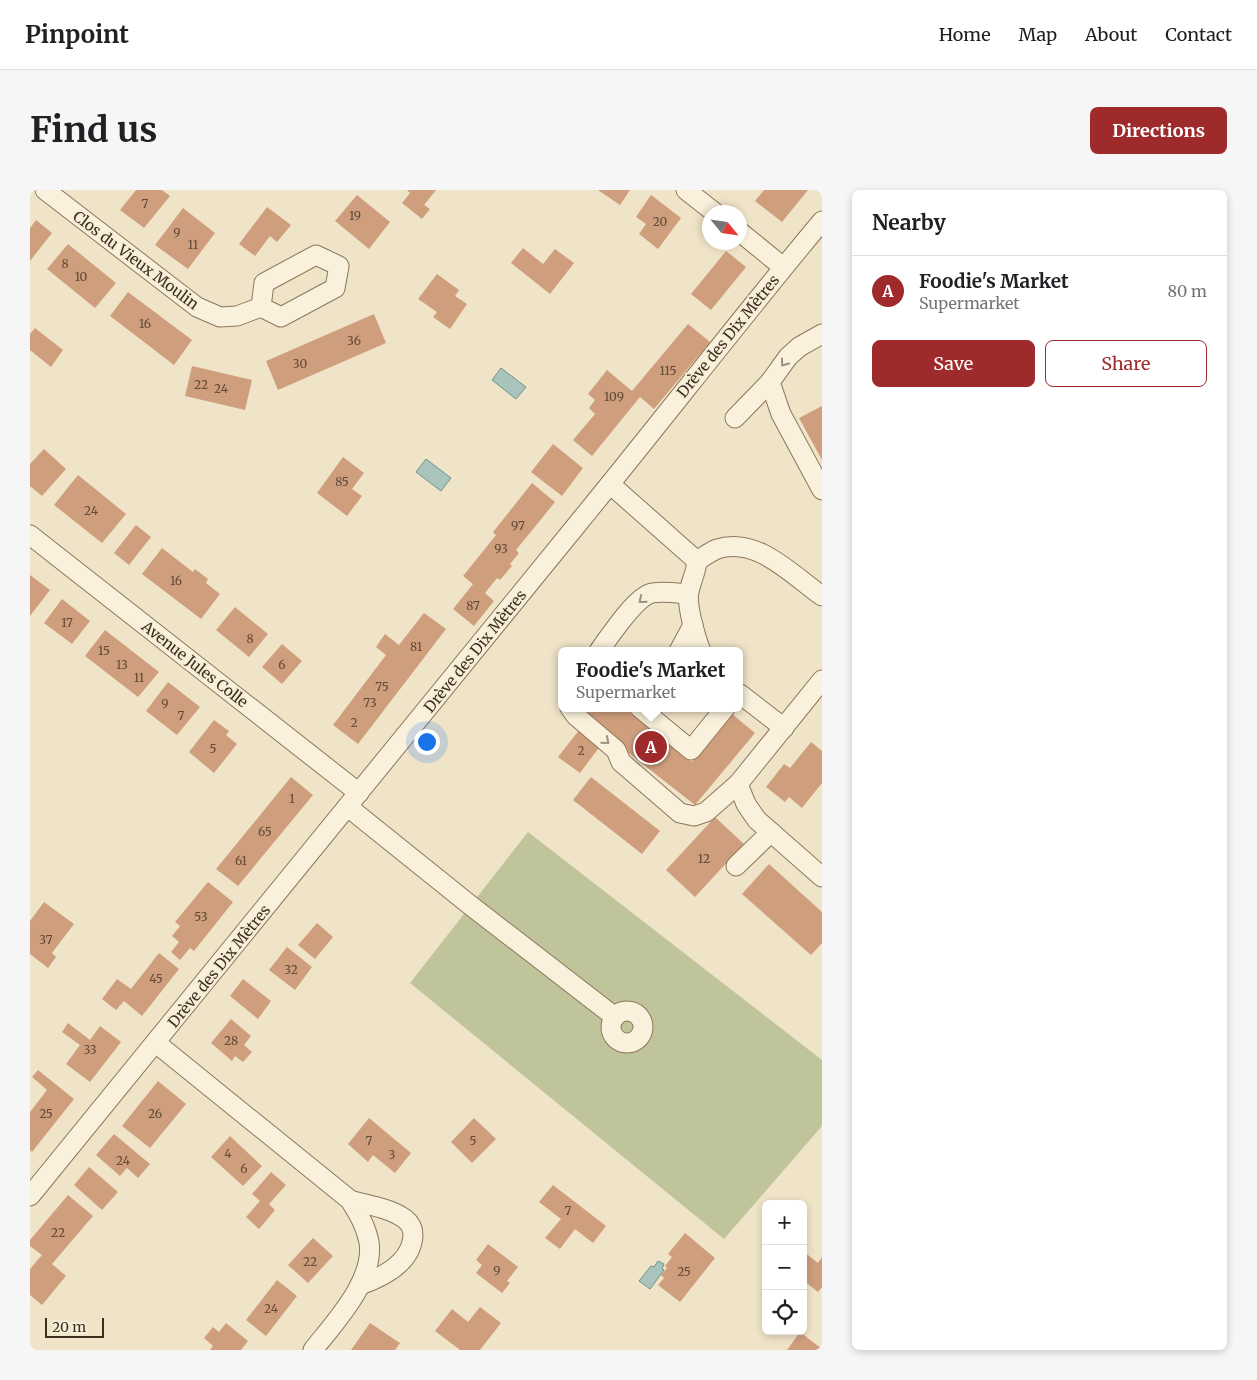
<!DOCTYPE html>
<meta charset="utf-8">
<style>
body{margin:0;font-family:Merriweather,serif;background:#f6f6f6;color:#202124}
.controls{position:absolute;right:15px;bottom:15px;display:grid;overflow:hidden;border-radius:8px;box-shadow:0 2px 8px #0003}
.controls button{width:45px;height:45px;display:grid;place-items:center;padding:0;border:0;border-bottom:1px solid #e0e0e0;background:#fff;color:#202124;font:25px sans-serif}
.compass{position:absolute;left:672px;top:15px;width:45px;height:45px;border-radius:50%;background:#fff;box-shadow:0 2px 8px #0003;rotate:119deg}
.scale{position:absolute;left:15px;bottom:12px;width:59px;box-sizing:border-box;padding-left:5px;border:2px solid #3d2e20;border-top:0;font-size:14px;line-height:18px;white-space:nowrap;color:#3d2e20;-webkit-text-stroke:4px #f7eed8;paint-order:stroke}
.you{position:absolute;left:396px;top:551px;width:18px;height:18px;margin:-12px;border:4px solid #fff;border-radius:50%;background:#1a73e8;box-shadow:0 0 0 8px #1a73e833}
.badge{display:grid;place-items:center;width:32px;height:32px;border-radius:50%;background:#9e2a2b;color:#fff;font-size:16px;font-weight:700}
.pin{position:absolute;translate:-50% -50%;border:2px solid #fff;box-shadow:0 1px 5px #0006}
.popup{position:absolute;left:528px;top:457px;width:185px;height:65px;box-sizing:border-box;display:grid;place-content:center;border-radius:8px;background:#fff;filter:drop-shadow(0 1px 4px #0005);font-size:16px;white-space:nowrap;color:#757577}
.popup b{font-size:19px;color:#202124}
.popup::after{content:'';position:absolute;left:50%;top:100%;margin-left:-10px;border:10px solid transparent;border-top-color:#fff}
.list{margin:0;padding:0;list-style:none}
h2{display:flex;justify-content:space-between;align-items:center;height:65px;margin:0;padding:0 20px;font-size:21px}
h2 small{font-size:16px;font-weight:400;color:#757577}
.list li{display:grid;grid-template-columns:32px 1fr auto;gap:15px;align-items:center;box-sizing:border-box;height:70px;padding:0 20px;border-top:1px solid #e0e0e0}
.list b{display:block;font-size:19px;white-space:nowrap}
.list p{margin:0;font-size:16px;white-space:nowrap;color:#757577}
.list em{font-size:16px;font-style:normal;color:#757577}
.actions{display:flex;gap:10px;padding:15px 20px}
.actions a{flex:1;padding:11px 0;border:1px solid #9e2a2b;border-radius:8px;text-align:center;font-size:18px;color:#9e2a2b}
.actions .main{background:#9e2a2b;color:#fff}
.icon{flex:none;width:28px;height:28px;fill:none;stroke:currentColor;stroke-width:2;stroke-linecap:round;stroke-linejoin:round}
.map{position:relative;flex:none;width:792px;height:1160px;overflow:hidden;border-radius:8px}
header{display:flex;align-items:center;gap:30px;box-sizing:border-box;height:70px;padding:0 25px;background:#fff;border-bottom:1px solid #e0e0e0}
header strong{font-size:24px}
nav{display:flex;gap:28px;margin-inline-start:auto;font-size:18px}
.intro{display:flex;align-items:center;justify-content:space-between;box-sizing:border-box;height:120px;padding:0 30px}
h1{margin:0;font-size:35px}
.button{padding:12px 22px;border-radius:8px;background:#9e2a2b;color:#fff;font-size:18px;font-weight:700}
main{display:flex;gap:30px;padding:0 30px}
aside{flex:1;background:#fff;border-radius:8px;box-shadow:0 2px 8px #0003}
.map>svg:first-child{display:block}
.cemetery{fill:#bfc49a}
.water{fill:#a9c4bc;stroke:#6f938a}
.building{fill:#cf9f7d}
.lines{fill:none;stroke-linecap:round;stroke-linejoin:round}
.minor-casing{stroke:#8d765c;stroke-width:21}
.minor{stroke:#faf1dc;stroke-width:19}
.oneway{stroke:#9c907e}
.labels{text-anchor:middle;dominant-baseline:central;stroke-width:4;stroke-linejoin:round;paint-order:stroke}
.number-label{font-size:12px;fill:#624a37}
.street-label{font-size:15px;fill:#3d2e20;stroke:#f7eed8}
</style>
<header>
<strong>Pinpoint</strong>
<nav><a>Home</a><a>Map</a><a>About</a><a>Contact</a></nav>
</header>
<div class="intro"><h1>Find us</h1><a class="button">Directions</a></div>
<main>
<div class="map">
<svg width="792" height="1160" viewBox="0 0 792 1160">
<rect width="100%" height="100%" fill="#f0e4c8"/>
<path class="cemetery" d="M498 642 792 870V936L694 1049 380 793Z"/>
<g class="water">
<path d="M471 178 496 197 486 209 462 190Z"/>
<path d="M396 269 421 288 411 301 386 282Z"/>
<path d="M628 1071 634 1074 632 1079 634 1080 620 1099 609 1091 621 1076 624 1077Z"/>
</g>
<g class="building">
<path d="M106 0H132L140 6 114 38 90 20Z"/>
<path d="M377 0H406L394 15 400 19 392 29 372 13 380 3Z"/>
<path d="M568 0H600L590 15Z"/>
<path d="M734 0H778L752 32 725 11Z"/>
<path d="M327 5 360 32 339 59 305 31Z"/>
<path d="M621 5 651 28 628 59 609 44 616 34 606 27Z"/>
<path d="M237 17 261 35 247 52 240 46 225 66 209 54Z"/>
<path d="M153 18 185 43 158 79 125 55Z"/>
<path d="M6 30 22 43 0 71V38Z"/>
<path d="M38 54 86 93 65 118 17 79Z"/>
<path d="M493 58 513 74 525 59 544 73 520 104 481 73Z"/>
<path d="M696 61 716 77 681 120 661 104Z"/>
<path d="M407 84 429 100 425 106 437 114 420 139 403 127 407 122 388 109Z"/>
<path d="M98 102 162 150 144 175 80 126Z"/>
<path d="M344 124 356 153 248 200 236 171Z"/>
<path d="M658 134 680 152 624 219 610 207 562 266 543 250 565 224 559 218 565 210 558 204 577 180 602 201Z"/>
<path d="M5 138 33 160 21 177 0 160V144Z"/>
<path d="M162 176 222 190 215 220 155 206Z"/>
<path d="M792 216V270L769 228Z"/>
<path d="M523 254 553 278 532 306 501 282Z"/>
<path d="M14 259 36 279 12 306 0 296V274Z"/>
<path d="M313 267 334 283 322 299 332 306 317 326 287 303Z"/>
<path d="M48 285 96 324 72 353 24 315Z"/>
<path d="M502 293 525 312 486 360 489 363 480 374 482 376 470 390 467 388 455 403 464 411 444 436 423 419 443 394 433 386 466 345 463 342Z"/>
<path d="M106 335 121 347 99 375 84 363Z"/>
<path d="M132 358 163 382 165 379 178 389 176 393 190 404 171 429 112 384Z"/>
<path d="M0 385 20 400 0 426Z"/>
<path d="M32 409 60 431 42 454 14 433Z"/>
<path d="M205 417 238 444 219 467 186 440Z"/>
<path d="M394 423 416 439 328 554 303 535 356 465 346 457 355 444 369 455Z"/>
<path d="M75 440 129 482 108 507 55 466Z"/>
<path d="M252 454 272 471 252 494 232 477Z"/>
<path d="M138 492 170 517 147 545 116 521Z"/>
<path d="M562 518H598L597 520 662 572 702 524 725 543 665 615 554 528Z"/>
<path d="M184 530 199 541 196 545 207 554 184 583 159 562Z"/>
<path d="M550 539 571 555 550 583 528 567Z"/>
<path d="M781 552 792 561V593L772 618 759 607 755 612 736 597 754 574 760 578Z"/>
<path d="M261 587 283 605 208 696 186 679Z"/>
<path d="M561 587 630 641 612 664 543 610Z"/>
<path d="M685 627 714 654 665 707 636 680Z"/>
<path d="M739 674 792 722V753L781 765 712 704Z"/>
<path d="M178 692 203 712 164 761 160 758 150 770 141 762 149 752 142 746 150 736 145 732Z"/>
<path d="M14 712 44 734 22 763 26 767 18 778 0 764V731Z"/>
<path d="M287 733 303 747 285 769 268 755Z"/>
<path d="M257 757 282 777 265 800 239 780Z"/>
<path d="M129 763 149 779 112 826 94 811 86 820 72 809 87 789 101 799Z"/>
<path d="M213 789 241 811 228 829 200 806Z"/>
<path d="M201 829 221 846 214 855 222 862 213 872 205 866 202 871 181 853Z"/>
<path d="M38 833 60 850 70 836 91 852 60 892 36 874 50 855 32 842Z"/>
<path d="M8 880 44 909 2 962 0 960V922L17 900 2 887Z"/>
<path d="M128 891 156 914 120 958 92 936Z"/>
<path d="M339 928 381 963 365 983 343 965 338 972 318 954Z"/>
<path d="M444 928 466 949 442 973 421 952Z"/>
<path d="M84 944 120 974 108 988 97 978 90 986 66 965Z"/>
<path d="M200 946 232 976 213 996 181 967Z"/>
<path d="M59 977 88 1002 72 1020 44 995Z"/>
<path d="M241 982 256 995 239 1014 245 1020 229 1039 216 1027 230 1011 222 1004Z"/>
<path d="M523 995 576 1036 563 1053 545 1039 530 1059 515 1048 531 1029 509 1012Z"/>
<path d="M38 1005 63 1026 22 1074 36 1086 12 1115 0 1105V1079L12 1065 0 1056V1050Z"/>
<path d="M655 1043 685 1068 650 1112 628 1095 634 1088 631 1085 637 1078 635 1076 642 1067 638 1064Z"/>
<path d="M283 1048 303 1066 278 1093 258 1075Z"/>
<path d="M458 1054 488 1077 477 1091 480 1093 472 1103 446 1083 452 1075 446 1070Z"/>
<path d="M773 1061 788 1073 792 1067V1097L788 1102 773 1090Z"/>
<path d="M247 1090 267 1106 236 1146 216 1130Z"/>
<path d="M450 1117 471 1133 450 1160H430L405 1141 422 1119 438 1132Z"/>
<path d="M196 1133 218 1151 211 1160H180L183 1156 174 1148 183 1137 189 1142Z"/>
<path d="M340 1133 370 1153 365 1160H321Z"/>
<path d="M770 1142 792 1159V1160H757Z"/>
</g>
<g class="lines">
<defs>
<g id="minor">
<path d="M15 0 167 117 190 127 207 126 231 117 251 127 305 98 309 76 286 65 234 93 231 117"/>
<path d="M656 0 684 22"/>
<path d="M710 42 753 77"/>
<path d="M792 144 769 157 758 167 740 192 751 224 792 300"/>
<path d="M705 228 740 192"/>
<path d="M580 294 667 371C673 367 680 362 687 359 727 346 762 385 792 406"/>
<path d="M0 345 329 603"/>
<path d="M667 371C666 383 661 391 659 402 656 414 666 449 671 461"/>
<path d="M569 461C580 446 605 407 622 403 634 401 647 403 658 404"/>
<path d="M649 461 663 435"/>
<path d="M792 490 708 594 716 614 727 630 792 687"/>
<path d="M710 504 754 538"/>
<path d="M540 518 546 526 586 560 591 572 650 623 664 626 676 622 708 594"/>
<path d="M610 518 661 560 695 518"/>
<path d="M318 617 440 715 585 827"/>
<path d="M706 676 741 642"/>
<circle cx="597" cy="837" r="16"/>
<path d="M126 853 320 1010C328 1023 336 1036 339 1052 345 1090 305 1132 283 1160"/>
<path d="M0 1006C186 780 370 553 554 326 634 228 711 128 792 31"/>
<path d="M320 1010C337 1015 360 1018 375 1029 380 1033 383 1039 383 1045 382 1073 353 1087 330 1095"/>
</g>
</defs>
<use href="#minor" class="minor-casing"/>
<use href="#minor" class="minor"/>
</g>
<defs><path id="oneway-chevron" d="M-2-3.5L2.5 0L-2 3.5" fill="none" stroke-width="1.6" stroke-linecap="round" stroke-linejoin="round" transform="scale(1.25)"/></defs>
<g class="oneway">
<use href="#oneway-chevron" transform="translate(754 173) rotate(126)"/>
<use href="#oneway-chevron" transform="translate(612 410) rotate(141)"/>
<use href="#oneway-chevron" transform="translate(576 551) rotate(40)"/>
</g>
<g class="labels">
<g class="number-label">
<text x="115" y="13">7</text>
<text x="325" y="25">19</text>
<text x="630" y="31">20</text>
<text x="147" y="42">9</text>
<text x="163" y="54">11</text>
<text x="35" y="73">8</text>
<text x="51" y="86">10</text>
<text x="115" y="133">16</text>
<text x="324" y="150">36</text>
<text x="270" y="173">30</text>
<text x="638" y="180">115</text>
<text x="171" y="194">22</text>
<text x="191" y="198">24</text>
<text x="584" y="206">109</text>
<text x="312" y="291">85</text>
<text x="61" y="320">24</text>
<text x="488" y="335">97</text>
<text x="471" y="358">93</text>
<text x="146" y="390">16</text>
<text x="443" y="415">87</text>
<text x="37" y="432">17</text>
<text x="220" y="448">8</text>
<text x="386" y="456">81</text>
<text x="74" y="460">15</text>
<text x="92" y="474">13</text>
<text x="252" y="474">6</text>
<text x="109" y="487">11</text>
<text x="352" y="496">75</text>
<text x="340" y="512">73</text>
<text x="135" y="513">9</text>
<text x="151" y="525">7</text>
<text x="324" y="532">2</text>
<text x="183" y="558">5</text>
<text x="551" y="560">2</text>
<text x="262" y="608">1</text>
<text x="235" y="641">65</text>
<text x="674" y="668">12</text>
<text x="211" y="670">61</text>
<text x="171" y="726">53</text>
<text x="16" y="749">37</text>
<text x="261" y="779">32</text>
<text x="126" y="788">45</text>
<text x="201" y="850">28</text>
<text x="60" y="859">33</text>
<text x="16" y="923">25</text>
<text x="125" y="923">26</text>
<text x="339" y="950">7</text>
<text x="443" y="950">5</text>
<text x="198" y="963">4</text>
<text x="362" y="964">3</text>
<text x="93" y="970">24</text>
<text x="214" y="978">6</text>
<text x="538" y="1020">7</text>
<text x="28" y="1042">22</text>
<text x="280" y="1071">22</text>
<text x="467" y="1080">9</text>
<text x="654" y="1081">25</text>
<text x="241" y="1118">24</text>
</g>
<g class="street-label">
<text transform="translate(106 70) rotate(37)">Clos du Vieux Moulin</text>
<text transform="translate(698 146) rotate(-51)">Drève des Dix Mètres</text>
<text transform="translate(445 461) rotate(-51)">Drève des Dix Mètres</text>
<text transform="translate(165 474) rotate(38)">Avenue Jules Colle</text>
<text transform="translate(189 776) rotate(-51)">Drève des Dix Mètres</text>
</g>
</g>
</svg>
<div class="controls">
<button>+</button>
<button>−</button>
<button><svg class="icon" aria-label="locate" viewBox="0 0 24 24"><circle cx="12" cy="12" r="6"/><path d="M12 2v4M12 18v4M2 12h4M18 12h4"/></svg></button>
</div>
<svg class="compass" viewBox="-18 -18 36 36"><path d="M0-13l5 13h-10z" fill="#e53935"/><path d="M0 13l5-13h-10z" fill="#757577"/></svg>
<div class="scale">20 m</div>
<div class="you"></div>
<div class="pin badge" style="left:621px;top:557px">A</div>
<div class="popup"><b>Foodie's Market</b>Supermarket</div>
</div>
<aside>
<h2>Nearby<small></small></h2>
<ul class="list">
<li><span class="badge">A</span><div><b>Foodie's Market</b><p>Supermarket</p></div><em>80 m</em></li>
</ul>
<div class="actions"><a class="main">Save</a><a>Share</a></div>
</aside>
</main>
